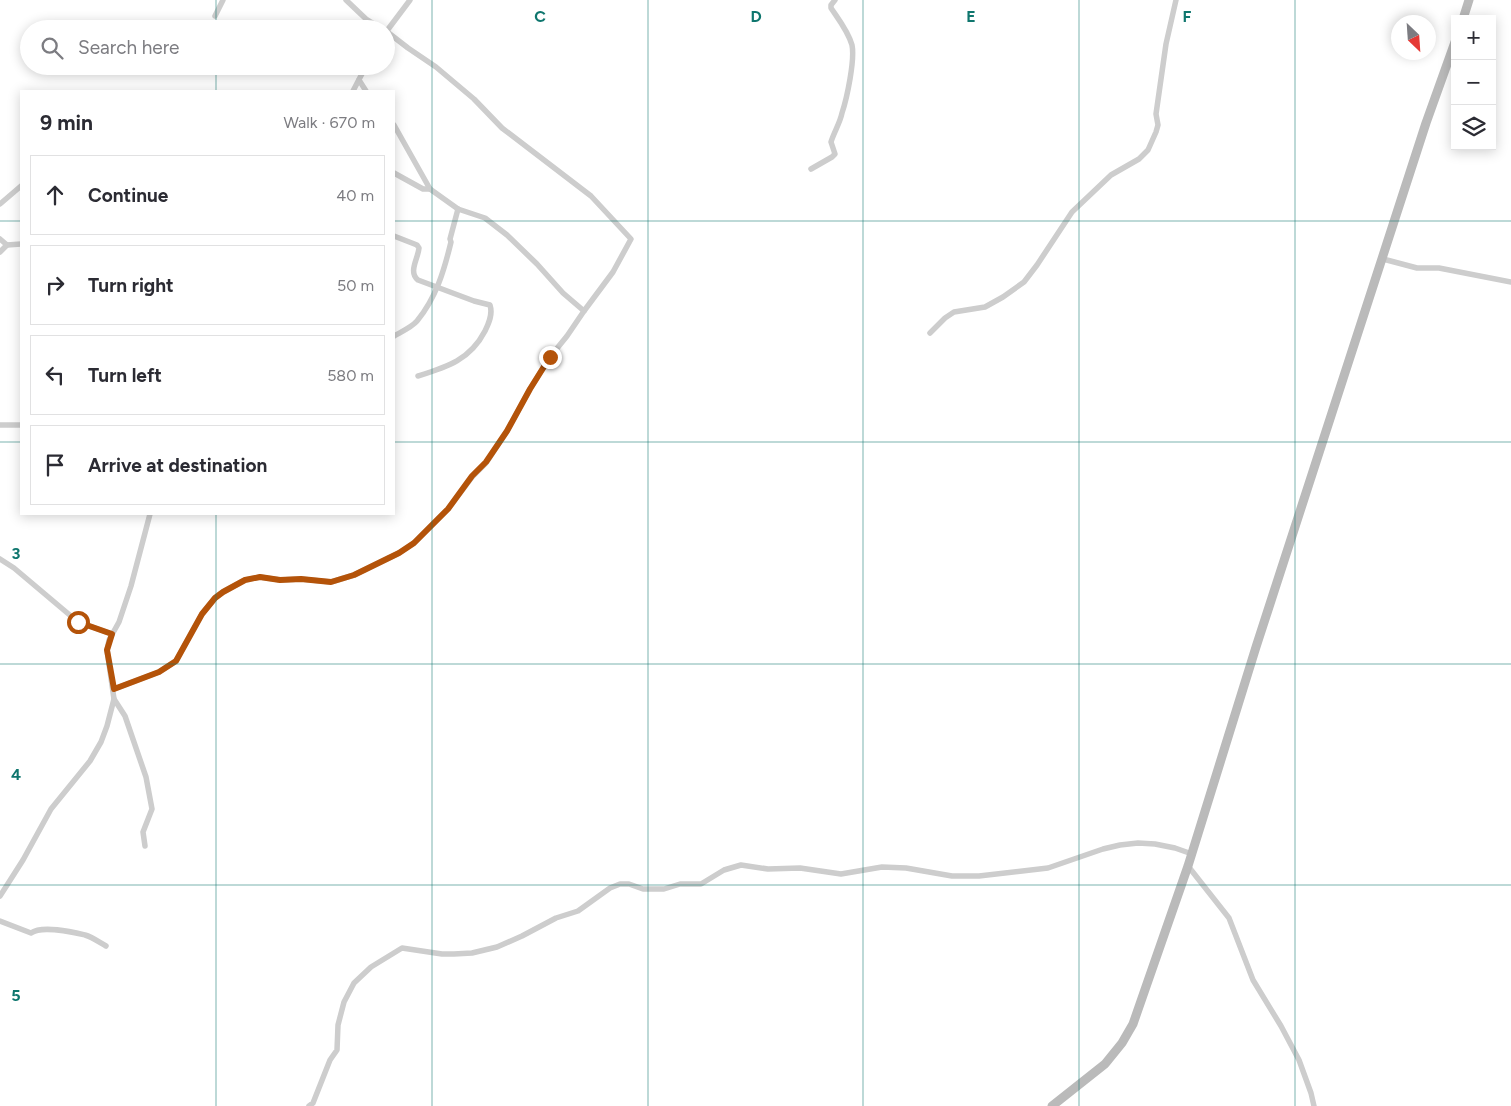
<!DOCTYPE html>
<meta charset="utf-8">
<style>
body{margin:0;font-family:Figtree,sans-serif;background:#f2f2f3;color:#2b2b33}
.controls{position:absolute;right:15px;top:15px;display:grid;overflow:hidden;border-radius:0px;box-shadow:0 2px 12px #0003}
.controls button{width:45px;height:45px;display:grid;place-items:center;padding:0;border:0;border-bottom:1px solid #e1e1e2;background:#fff;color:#2b2b33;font:25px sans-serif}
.compass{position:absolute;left:1391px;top:15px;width:45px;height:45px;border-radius:50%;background:#fff;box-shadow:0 2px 12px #0003;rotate:155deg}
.stop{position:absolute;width:15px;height:15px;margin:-11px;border:4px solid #b45309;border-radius:50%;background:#fff}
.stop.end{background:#b45309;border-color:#fff;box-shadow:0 1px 5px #0008}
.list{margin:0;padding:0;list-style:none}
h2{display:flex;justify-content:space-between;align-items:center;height:65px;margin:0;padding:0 20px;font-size:21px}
h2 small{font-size:16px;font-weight:400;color:#7c7c81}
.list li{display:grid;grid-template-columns:32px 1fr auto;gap:15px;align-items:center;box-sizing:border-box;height:80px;margin:0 10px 10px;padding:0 10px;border:1px solid #e1e1e2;border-radius:0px}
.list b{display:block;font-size:19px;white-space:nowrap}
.list em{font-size:16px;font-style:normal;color:#7c7c81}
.icon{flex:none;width:28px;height:28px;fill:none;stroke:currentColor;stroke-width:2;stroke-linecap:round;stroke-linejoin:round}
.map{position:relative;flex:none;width:1511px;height:1106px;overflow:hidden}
.search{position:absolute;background:#fff;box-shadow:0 2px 12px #0003;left:20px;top:20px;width:375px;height:55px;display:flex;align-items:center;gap:12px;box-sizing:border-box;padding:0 18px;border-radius:28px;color:#7c7c81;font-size:19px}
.panel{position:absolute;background:#fff;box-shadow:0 2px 12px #0003;left:20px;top:90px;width:375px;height:425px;border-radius:0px}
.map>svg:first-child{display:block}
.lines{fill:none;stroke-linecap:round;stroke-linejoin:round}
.street{stroke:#cdcdcd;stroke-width:5.5}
.secondary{stroke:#bababa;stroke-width:9}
.route{stroke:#b45309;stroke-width:6}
.grid{fill:none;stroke:#0f766e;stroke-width:1;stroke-opacity:0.55}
.grid-label{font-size:16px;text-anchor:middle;font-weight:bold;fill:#0f766e;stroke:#fff;stroke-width:5;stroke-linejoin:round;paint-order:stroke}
</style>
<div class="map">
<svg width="1511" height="1106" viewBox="0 0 1511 1106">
<rect width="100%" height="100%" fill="#fff"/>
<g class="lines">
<g class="street">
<path d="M346 0 366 19 382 29"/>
<path d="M215 16 223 0"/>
<path d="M386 32 410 0"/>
<path d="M359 80 366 91"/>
<path d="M353 91 366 66"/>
<path d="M394 125 430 189 458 209 485 218 507 235 537 264 563 293 584 311"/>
<path d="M811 169 832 157 835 154 831 142C834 132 840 123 842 113 847 98 855 60 852 45 848 31 839 20 831 8V5L835 0"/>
<path d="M394 173 423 189H430"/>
<path d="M0 204 21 186"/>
<path d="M394 236 417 245 419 248C418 259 408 272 418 280L474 301 490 305C493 314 489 323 485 331 470 360 447 367 418 376"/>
<path d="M0 239 7 245 21 244"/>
<path d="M0 252 7 245"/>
<path d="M1383 259 1417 268H1439L1511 282"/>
<path d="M930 333 945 318 954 312 985 307 1003 297 1024 282 1037 265 1072 212 1111 175 1139 159 1148 150 1156 132 1158 125 1156 114 1166 44 1176 0"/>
<path d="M394 336C401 332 412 327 417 321 436 298 444 271 451 242L450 239 458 209"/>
<path d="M0 425H21"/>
<path d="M0 559 14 568 78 622 112 634"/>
<path d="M114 689 159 672 176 661 202 614 215 598 223 592 245 580 260 577 280 580 301 579 331 582 354 575 399 553 414 543 448 509 472 477 486 463 507 431 530 389 550 357 567 336 584 311 613 272 631 239 591 196 502 128 474 99 436 67 408 48 386 31"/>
<path d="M114 699 125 716 146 777 152 809 143 832 145 846"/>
<path d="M1188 866 1229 918 1253 980 1281 1026 1299 1060 1311 1093 1314 1106"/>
<path d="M0 896 23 860 51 809 90 761 101 742 107 726 114 699 107 650 109 640 119 622 131 586 150 514"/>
<path d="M0 921 31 933C42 925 72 932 85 935 92 937 99 942 106 946"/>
<path d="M309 1106 313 1103 330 1060 337 1050 338 1025 344 1002 354 983 371 967 402 948 442 954H454L472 953 497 947 522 936 556 918 578 911 610 888 620 884H629L643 889H664L680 884H701L724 870 741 865 768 869 800 868 841 874 882 867 906 868 952 876H979L1048 868 1103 849 1120 845 1138 843 1155 844 1175 848 1192 854"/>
</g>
<g class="secondary">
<path d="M1463 19 1469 0"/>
<path d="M1052 1106 1105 1064 1122 1043 1133 1024 1188 866 1256 647 1426 123 1455 42"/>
</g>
</g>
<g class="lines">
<path class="route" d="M78 622 112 634 107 650 114 689 159 672 176 661 202 614 215 598 223 592 245 580 260 577 280 580 301 579 331 582 354 575 399 553 414 543 448 509 472 476 486 462 507 431 530 389 550 357"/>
</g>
<path class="grid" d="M216 0V29M432 0V1106M648 0V1106M863 0V1106M1079 0V1106M1295 0V1106M216 66V91M0 221H21M394 221H1511M0 442H21M394 442H1511M216 514V1106M0 664H1511M0 885H1511"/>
<g class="grid-label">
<text x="540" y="22">C</text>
<text x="756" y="22">D</text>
<text x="971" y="22">E</text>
<text x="1187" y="22">F</text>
<text x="16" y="559">3</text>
<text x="16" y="780">4</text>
<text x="16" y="1001">5</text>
</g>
</svg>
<div class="controls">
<button>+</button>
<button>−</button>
<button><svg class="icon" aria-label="layers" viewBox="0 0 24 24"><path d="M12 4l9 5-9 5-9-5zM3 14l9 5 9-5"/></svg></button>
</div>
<svg class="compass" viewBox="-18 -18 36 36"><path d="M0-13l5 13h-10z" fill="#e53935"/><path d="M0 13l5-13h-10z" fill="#7c7c81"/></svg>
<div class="stop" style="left:78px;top:622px"></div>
<div class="stop end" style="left:550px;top:357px"></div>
<div class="search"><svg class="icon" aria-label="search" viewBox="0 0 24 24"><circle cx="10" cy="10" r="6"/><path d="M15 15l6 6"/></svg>Search here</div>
<section class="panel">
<h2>9 min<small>Walk · 670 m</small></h2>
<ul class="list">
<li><svg class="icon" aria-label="ahead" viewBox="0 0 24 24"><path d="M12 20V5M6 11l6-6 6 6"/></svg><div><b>Continue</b></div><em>40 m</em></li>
<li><svg class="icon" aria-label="right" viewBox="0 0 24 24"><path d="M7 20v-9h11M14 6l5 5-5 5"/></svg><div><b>Turn right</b></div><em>50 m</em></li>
<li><svg class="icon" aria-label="left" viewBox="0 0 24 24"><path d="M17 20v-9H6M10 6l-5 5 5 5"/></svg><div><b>Turn left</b></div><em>580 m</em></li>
<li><svg class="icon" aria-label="arrive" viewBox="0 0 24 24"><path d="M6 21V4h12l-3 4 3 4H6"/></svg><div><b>Arrive at destination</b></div></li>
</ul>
</section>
</div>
